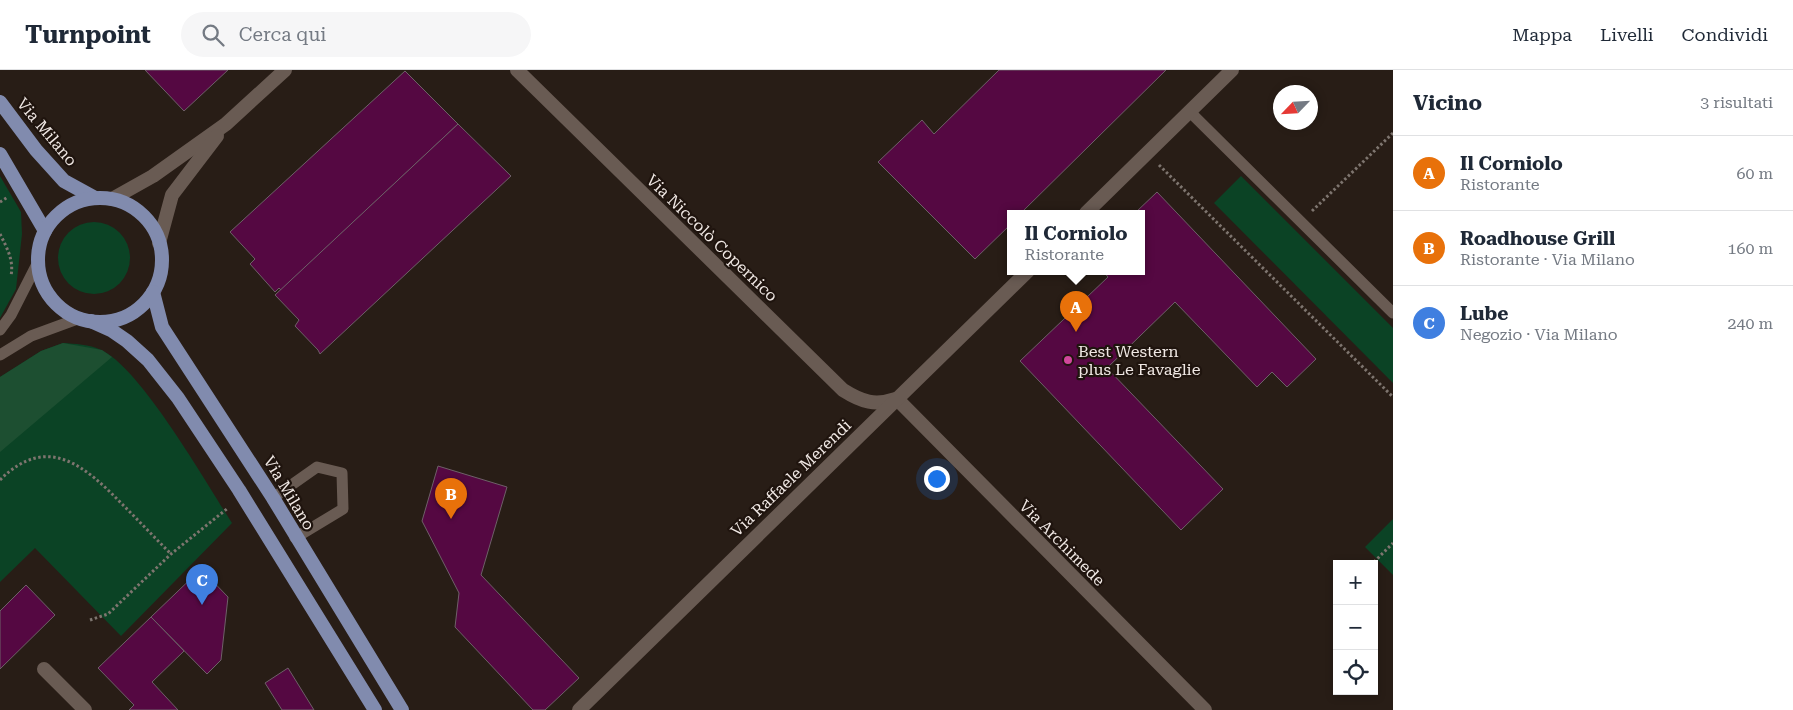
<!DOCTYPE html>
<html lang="it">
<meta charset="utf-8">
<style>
body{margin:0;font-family:"Roboto Serif",serif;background:#f6f6f7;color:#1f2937}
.controls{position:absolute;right:15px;bottom:15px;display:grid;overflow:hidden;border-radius:0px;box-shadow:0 2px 8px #0003}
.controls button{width:45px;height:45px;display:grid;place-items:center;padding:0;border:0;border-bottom:1px solid #e0e1e3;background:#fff;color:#1f2937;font:25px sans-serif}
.compass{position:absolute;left:1273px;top:15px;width:45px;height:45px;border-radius:50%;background:#fff;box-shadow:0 2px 8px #0003;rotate:245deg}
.you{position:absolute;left:936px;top:408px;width:18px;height:18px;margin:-12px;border:4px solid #fff;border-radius:50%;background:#1a73e8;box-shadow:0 0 0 8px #1a73e833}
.badge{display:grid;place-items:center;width:32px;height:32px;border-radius:50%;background:#367280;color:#fff;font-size:16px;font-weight:700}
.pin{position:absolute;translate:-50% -41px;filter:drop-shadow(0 1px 2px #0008)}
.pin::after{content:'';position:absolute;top:26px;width:18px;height:15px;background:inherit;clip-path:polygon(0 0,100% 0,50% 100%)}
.popup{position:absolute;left:1007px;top:140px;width:138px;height:65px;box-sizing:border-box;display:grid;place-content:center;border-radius:0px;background:#fff;filter:drop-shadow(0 1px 4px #0005);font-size:16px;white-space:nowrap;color:#747a83}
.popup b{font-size:19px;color:#1f2937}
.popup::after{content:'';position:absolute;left:50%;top:100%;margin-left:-10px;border:10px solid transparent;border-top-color:#fff}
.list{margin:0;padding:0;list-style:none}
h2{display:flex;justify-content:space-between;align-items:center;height:65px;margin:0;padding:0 20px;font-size:21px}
h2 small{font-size:16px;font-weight:400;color:#747a83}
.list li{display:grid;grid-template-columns:32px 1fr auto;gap:15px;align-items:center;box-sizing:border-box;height:75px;padding:0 20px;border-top:1px solid #e0e1e3}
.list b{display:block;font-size:19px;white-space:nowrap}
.list p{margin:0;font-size:16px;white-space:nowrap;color:#747a83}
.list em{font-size:16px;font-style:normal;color:#747a83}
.icon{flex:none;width:28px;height:28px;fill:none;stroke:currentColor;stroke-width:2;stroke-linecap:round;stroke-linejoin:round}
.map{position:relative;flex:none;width:1393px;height:640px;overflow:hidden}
header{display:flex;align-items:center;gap:30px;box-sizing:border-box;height:70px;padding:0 25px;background:#fff;border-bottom:1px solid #e0e1e3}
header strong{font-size:24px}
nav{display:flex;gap:28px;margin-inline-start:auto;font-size:18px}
.search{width:350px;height:45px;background:#f6f6f7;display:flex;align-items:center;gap:12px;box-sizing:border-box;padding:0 18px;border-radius:28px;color:#747a83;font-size:19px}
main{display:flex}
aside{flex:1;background:#fff}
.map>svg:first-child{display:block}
.green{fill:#0b4325}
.forest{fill:#1d4f31}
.building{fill:#550842;stroke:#6e6068}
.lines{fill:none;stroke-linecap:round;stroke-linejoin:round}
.path{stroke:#7e756f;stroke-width:3;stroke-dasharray:2.5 2.5;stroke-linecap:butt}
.service{stroke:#695b53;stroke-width:11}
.pedestrian{stroke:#695b53;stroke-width:14}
.minor{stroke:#695b53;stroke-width:14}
.primary{stroke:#818bae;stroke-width:14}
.hotel-dot{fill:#d1479c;stroke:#1f140e;stroke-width:2}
.labels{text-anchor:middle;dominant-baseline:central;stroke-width:4.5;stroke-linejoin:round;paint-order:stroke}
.street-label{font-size:16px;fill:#f0e8e4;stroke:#1f140e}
.poi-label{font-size:16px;fill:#f0e8e4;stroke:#1f140e;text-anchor:start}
</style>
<header>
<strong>Turnpoint</strong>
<div class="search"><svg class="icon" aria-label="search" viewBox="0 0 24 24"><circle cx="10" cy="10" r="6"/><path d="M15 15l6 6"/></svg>Cerca qui</div>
<nav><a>Mappa</a><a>Livelli</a><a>Condividi</a></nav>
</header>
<main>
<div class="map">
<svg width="1393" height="640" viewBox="0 0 1393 640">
<rect width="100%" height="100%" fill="#281d16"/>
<g class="green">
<path d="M0 106 21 142 22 164 16 219 0 248Z"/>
<path d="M1241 106 1393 258V313L1214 133Z"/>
<circle cx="94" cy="188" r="36"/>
<path d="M63 273C75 274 89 274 101 280 140 297 207 414 232 453L121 566 35 478 0 512V307L41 281Z"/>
<path d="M1393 449V505L1365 477Z"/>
</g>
<path class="forest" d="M63 273 102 280 112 287 0 382V307L41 281Z"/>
<g class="building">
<path d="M145 0H228L184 41Z"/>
<path d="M999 0H1166L1021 143H1011V154L975 189 878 92 922 50 934 64Z"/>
<path d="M405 1 458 54 281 220 279 218 275 222 250 194 255 189 230 162Z"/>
<path d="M458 54 511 106 320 284 318 280 295 256 299 250 275 225Z"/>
<path d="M1157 122 1316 289 1287 317 1272 302 1257 317 1175 232 1107 298 1223 419 1181 460 1020 291 1108 207 1103 201H1141V177L1145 173 1141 170V143H1135Z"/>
<path d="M438 396 507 417 481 505 579 608 545 640H533L455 557 459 523 422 451Z"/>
<path d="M201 499 228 527 221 590 207 604 151 547Z"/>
<path d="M26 515 55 545 0 599V541Z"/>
<path d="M151 547 184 581 152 612 178 640H129L134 635 98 598Z"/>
<path d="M288 598 314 640H282L265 613Z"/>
</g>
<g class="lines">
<g class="path">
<path d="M1159 95 1393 327"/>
<path d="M0 132 8 127"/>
<path d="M1312 141 1393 63"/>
<path d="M0 164C7 178 14 190 11 206"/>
<path d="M0 410C48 362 86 397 123 435 139 451 155 468 171 484"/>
<path d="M1374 492 1393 473"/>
<path d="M90 550 108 544 171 484 228 438"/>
</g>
<g class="service">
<path d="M1190 42 1393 243"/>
<path d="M0 260 11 245 38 192"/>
<path d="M0 285 31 266 80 248"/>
<path d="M273 428 317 397 342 403 343 439 295 468"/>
</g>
<path class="pedestrian" d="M44 599 85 640"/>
<g class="minor">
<path d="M517 0 843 320C862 332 875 336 896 329"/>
<path d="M112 129 153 106 226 54 285 0"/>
<path d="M1086 143 1232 0"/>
<path d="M159 173 172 125 217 66"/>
<path d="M897 329 1205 640"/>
<path d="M579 640 1028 201"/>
</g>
<g class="primary">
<path d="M0 32 36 80 64 111 95 128"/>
<path d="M0 84 45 161"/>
<circle cx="100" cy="190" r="62"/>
<path d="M153 222 162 257 273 428 402 640"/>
<path d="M91 251 111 260 127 271 148 290 178 328 239 420 375 640"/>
</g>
</g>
<circle class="hotel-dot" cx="1068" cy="290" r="5"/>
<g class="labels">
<g class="street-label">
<text transform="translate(47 62) rotate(50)">Via Milano</text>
<text transform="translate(712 168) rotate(44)">Via Niccolò Copernico</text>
<text transform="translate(791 408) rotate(-44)">Via Raffaele Merendi</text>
<text transform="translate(289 423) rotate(59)">Via Milano</text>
<text transform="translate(1062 473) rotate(45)">Via Archimede</text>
</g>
<g class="poi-label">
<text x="1078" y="281">Best Western<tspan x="1078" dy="18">plus Le Favaglie</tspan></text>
</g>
</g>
</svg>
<div class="controls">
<button>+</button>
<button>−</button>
<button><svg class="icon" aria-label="locate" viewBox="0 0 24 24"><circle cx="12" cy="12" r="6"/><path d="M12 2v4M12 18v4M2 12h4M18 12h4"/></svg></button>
</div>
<svg class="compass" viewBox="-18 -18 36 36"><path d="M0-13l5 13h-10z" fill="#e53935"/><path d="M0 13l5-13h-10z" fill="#747a83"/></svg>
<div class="you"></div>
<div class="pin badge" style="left:1076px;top:262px;background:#e8710a">A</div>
<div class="popup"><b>Il Corniolo</b>Ristorante</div>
<div class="pin badge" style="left:451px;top:449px;background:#e8710a">B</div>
<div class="pin badge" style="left:202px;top:535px;background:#3f7fe0">C</div>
</div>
<aside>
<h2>Vicino<small>3 risultati</small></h2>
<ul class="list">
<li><span class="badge" style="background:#e8710a">A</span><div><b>Il Corniolo</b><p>Ristorante</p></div><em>60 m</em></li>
<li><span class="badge" style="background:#e8710a">B</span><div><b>Roadhouse Grill</b><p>Ristorante · Via Milano</p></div><em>160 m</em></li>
<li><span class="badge" style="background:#3f7fe0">C</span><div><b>Lube</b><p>Negozio · Via Milano</p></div><em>240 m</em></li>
</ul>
</aside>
</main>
